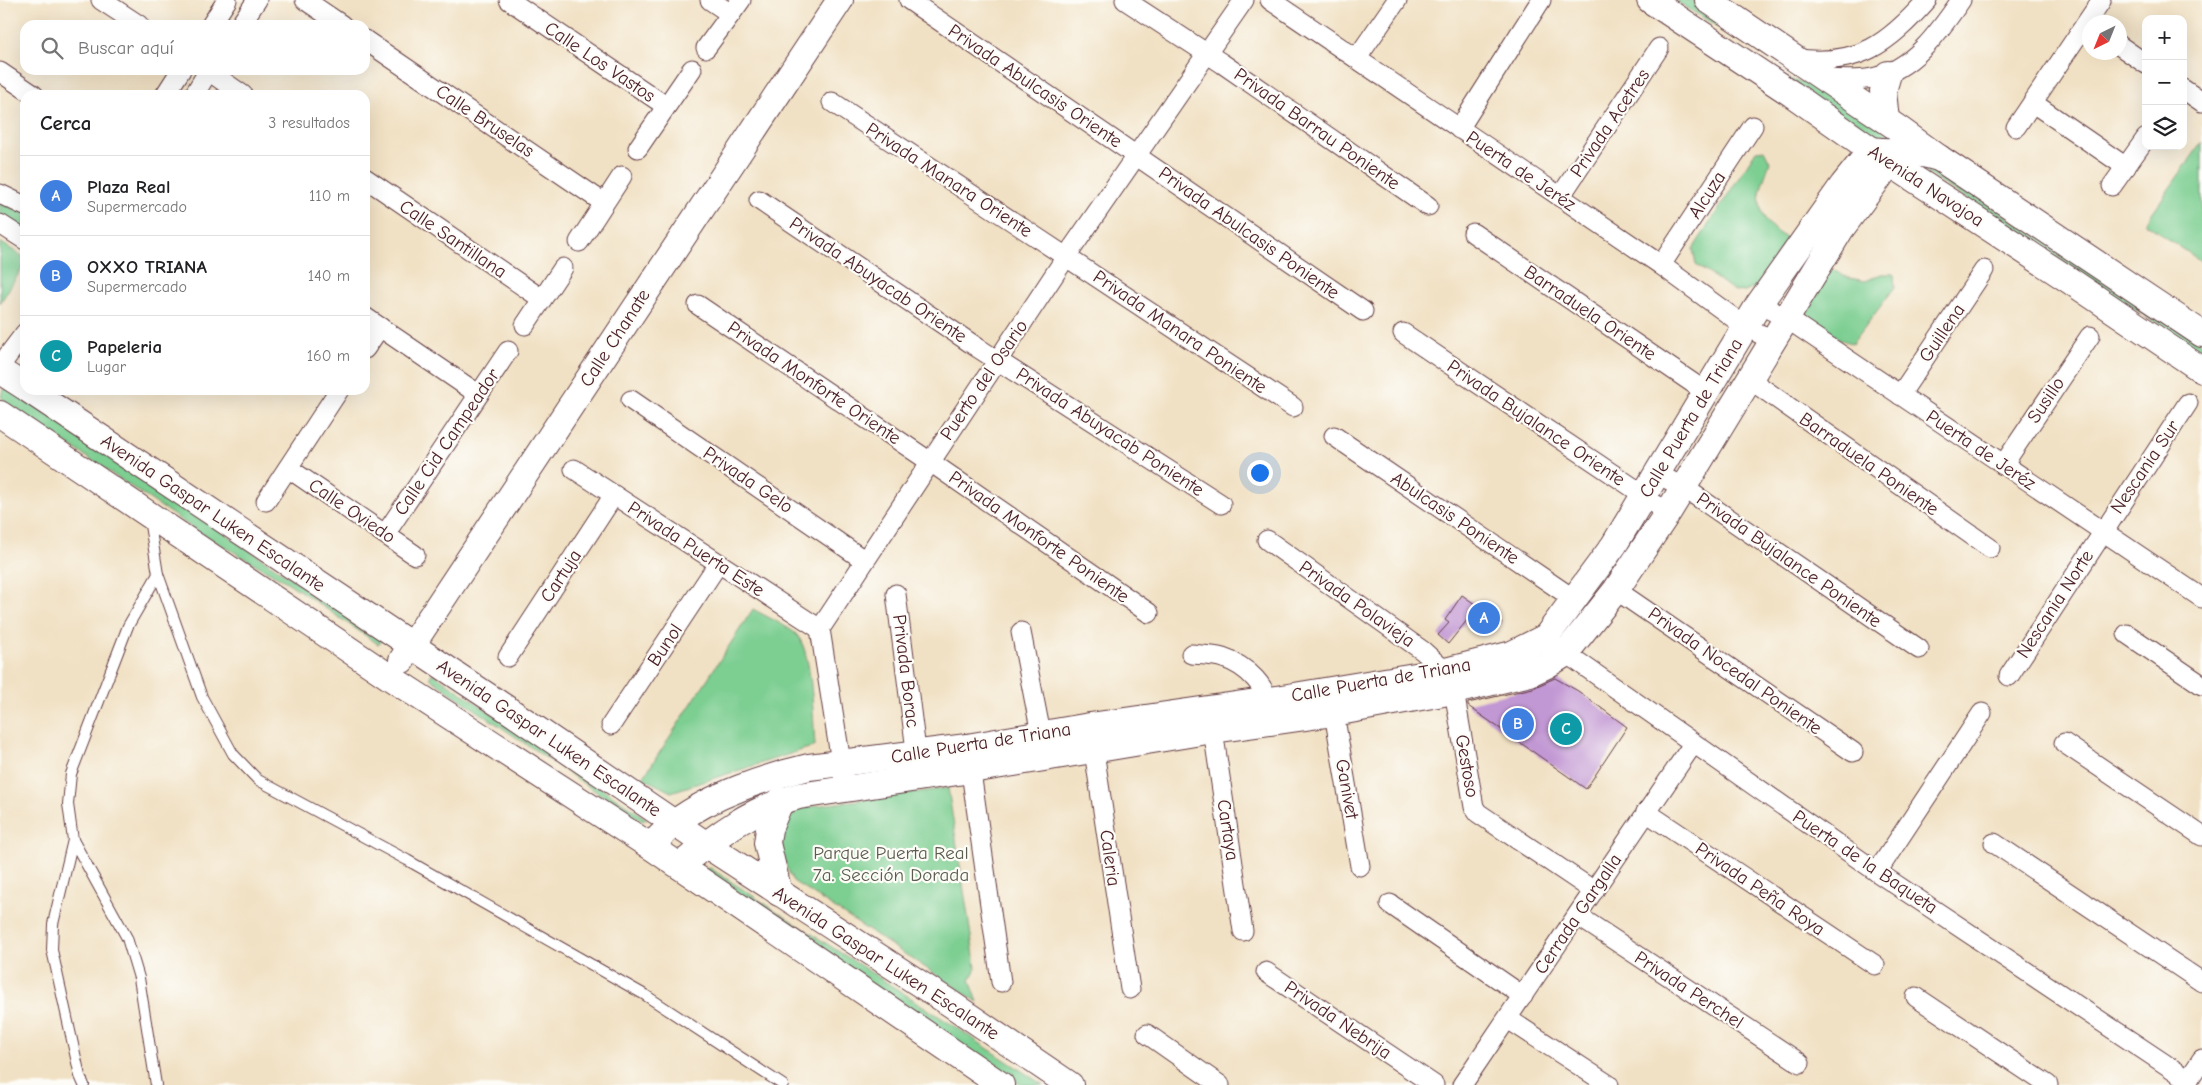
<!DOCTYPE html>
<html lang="es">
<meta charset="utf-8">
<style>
body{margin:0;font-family:"Comic Neue",sans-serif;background:#f2f2f2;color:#202124}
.controls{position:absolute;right:15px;top:15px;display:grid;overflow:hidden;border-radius:10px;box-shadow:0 5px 20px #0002}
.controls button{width:45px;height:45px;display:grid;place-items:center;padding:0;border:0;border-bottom:1px solid #e0e0e0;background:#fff;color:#202124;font:25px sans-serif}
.compass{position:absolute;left:2082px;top:15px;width:45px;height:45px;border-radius:50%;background:#fff;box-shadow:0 5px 20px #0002;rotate:223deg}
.you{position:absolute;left:1259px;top:472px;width:18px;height:18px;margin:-12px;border:4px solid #fff;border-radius:50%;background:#1a73e8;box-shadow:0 0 0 8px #1a73e833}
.badge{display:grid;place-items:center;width:32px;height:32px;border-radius:50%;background:#c8321e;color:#fff;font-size:16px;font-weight:700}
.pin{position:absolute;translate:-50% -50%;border:2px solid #fff;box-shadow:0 1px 5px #0006}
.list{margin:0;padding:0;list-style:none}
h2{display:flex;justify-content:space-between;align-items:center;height:65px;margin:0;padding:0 20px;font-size:21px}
h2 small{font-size:16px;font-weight:400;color:#757577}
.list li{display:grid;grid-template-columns:32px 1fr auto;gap:15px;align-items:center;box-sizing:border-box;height:80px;padding:0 20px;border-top:1px solid #e0e0e0}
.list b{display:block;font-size:19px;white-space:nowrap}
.list p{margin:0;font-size:16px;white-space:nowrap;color:#757577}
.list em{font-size:16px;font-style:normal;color:#757577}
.icon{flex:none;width:28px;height:28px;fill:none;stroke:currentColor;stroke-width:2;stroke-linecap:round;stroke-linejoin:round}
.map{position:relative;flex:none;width:2202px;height:1085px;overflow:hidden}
.search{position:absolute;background:#fff;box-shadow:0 5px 20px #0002;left:20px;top:20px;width:350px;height:55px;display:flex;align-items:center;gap:12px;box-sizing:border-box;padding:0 18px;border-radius:15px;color:#757577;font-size:19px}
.panel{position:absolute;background:#fff;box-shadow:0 5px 20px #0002;left:20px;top:90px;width:350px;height:305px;border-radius:15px}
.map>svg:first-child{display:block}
.green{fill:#7bce91;stroke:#62765e}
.building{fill:#c298d4}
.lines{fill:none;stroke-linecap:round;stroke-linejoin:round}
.lane-casing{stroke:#633c42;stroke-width:12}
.street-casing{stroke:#633c42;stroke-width:21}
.secondary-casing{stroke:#633c42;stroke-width:28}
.lane{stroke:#fff;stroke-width:10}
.street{stroke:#fff;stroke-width:19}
.secondary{stroke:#fff;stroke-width:26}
.labels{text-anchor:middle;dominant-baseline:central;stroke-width:4.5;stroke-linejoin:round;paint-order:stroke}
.street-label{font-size:19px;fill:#4a1f2b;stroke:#fdfcf7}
.park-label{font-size:19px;fill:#5b5c4f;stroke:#fdfcf7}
</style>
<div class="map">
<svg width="2202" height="1085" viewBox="0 0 2202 1085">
<rect width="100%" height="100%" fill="#fdfcf7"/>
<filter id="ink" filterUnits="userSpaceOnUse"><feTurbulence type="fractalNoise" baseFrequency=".02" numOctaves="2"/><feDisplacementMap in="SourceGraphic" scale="10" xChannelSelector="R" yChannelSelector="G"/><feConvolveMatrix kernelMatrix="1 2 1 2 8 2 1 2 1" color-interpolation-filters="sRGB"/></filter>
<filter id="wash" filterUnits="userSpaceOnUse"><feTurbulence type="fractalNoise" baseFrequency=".0096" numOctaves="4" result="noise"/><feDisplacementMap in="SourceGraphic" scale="20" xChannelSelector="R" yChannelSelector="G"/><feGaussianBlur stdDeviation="1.12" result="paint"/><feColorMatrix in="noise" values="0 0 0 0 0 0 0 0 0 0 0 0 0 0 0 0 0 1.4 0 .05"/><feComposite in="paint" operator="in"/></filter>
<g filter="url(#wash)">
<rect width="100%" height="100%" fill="#f1e1c4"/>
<g class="green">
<path d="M1674 0H1693L1764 48 1768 55H1764Z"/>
<path d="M1780 77 1824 88 1898 140 1886 147Z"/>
<path d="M2202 142V262L2145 223Z"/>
<path d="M1764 150 1770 162C1767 172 1762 183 1760 193 1757 212 1770 231 1787 238L1756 287 1745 292 1735 291 1696 265 1693 249 1756 151Z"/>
<path d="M1910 153 2202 343V353L1903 158Z"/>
<path d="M0 203 25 213V229L0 220Z"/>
<path d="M0 242 25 258V264L0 303Z"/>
<path d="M1831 269 1849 278 1866 281 1881 274H1894L1895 287 1852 344 1840 339 1806 316V307Z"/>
<path d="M3 389H10L383 640 378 644 287 582 197 531 11 406 1 397Z"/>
<path d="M753 609C763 615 790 627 797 635 813 653 813 721 815 746L671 792 643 778Z"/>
<path d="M431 674H434L647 819 642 821 592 789 438 684 430 678Z"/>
<path d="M948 788 976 968 970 980 978 1002 793 881 781 855 783 825 800 808Z"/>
<path d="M710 868C821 941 933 1011 1043 1085H1021L705 874V869Z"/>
</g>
<g id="blocks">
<g class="building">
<path d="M1462 595 1502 623 1484 633 1468 619 1448 644 1438 635 1449 623 1445 620Z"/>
<path d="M1555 678 1578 691 1627 727 1586 789 1468 706V703L1533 688Z"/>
</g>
</g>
</g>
<g filter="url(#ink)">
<use href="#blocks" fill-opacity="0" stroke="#633c42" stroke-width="1"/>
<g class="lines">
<defs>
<g id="lane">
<path d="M149 519 158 574 202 697 233 754 258 780 407 860 645 995 783 1085"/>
<path d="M73 840 127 938 139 978 156 1085"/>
<path d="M84 1085 80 1076 52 950 53 924 73 840 68 804 71 774 128 626 158 574"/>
</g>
<g id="street">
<path d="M101 0 139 25"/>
<path d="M305 0 342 25"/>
<path d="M509 0 666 106"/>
<path d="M710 0 731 14"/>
<path d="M909 0 1363 311"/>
<path d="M1125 0 1223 64 1428 206"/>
<path d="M1270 0 1661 265 1746 327 1772 340"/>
<path d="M211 25 227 0"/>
<path d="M240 25 257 0"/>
<path d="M365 40 604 203"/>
<path d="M2120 46 2146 64"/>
<path d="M706 48 741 0"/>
<path d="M1357 58 1397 0"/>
<path d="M1797 59C1859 66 1888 44 1927 0"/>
<path d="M207 70 243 95"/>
<path d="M0 72 34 95"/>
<path d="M1825 79C1841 80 1857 81 1872 78 1913 70 1939 32 1961 0"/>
<path d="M2183 89 2202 102"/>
<path d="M165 95 181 70"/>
<path d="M194 95 209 70"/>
<path d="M832 102 1293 407"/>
<path d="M2033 103 2126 167"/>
<path d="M2016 127 2101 1"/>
<path d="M1459 129 1541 0"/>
<path d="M638 148 692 69"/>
<path d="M365 178 542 299"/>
<path d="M2112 186 2146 138"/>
<path d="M0 194 25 206"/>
<path d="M1560 197 1659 48"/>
<path d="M759 200 978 348 1221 504"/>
<path d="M0 224 25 240"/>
<path d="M1473 233 1700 388 1705 396"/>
<path d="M579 242 622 176"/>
<path d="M1661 265 1753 126"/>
<path d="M1759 304 1786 318 2202 598"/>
<path d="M698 305 929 461 1149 613"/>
<path d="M365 317 478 394"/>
<path d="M525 325 563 268"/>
<path d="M1403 333 1635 489 1642 498 1669 511"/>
<path d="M365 349 380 327"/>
<path d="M0 366 25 333"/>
<path d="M1749 379 1990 548"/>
<path d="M1900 395 1984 270"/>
<path d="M631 400 864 560"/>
<path d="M1334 436 1565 593 1573 602"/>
<path d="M2003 465 2090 336"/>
<path d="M288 468 415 555"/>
<path d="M574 469 820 629"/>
<path d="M1657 474 1683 487 1919 649"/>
<path d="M266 501 339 390"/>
<path d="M386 533 508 351"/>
<path d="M1267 540 1423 651 1445 671 1454 691 1474 807 1478 813 1594 891"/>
<path d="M1616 590 1853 752"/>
<path d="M896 594 918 766"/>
<path d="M1021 632 1041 734"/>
<path d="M2127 634 2202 685"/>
<path d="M1557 647 1877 872 2189 1080"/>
<path d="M1191 654C1202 655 1213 655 1223 658 1248 666 1267 687 1272 712"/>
<path d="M508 657 614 495"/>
<path d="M2009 676 2188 403"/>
<path d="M1334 713 1360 866"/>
<path d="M611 725 718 564"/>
<path d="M1213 730 1243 931"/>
<path d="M1092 738 1130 989"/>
<path d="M2064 743 2202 836"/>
<path d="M969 758 1001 982"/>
<path d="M843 775 820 629 1066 257 1244 0"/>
<path d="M1646 812 1875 965"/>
<path d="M1994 843 2202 982"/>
<path d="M1877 872 1982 713"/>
<path d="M1390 904 1523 996"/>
<path d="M1578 916 1800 1063"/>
<path d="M1266 972 1434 1085"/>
<path d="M1916 997 2048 1085"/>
<path d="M1508 1019 1609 1085"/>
<path d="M1147 1034 1220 1085"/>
<path d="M1462 1085 1693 744"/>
<path d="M2185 1085 2202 1059"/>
</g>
<g id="secondary">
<path d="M1650 0 1792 94 1890 163 2069 280 2202 370"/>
<path d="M1708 0 1899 129 1939 158 2202 334"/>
<path d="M1886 120 1883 91 1888 74"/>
<path d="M0 371 25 387"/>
<path d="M29 390 507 709 705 844 951 1004 1070 1085"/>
<path d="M0 414 391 678 650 846 1001 1085"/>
<path d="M402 660 840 0"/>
<path d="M650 846C659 838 667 829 676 822 712 795 766 777 809 767L967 747 1090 726 1270 700 1445 671 1512 654 1546 637 1614 545 1759 304 1843 185 1871 150C1897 153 1913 150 1939 158"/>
<path d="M680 866C716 835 753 808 799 796L971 770 1213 730 1334 713 1454 691 1530 673 1547 665 1565 654 1616 590 1669 511 1841 229 1890 163"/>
<path d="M779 893 767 843 769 829 781 800"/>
</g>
</defs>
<use href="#lane" class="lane-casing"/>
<use href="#street" class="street-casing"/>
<use href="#secondary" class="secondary-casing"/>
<use href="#lane" class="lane"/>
<use href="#street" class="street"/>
<use href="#secondary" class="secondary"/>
</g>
</g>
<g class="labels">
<g class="street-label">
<text transform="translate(600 62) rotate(34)">Calle Los Vastos</text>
<text transform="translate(1035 86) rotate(34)">Privada Abulcasis Oriente</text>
<text transform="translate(485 121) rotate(34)">Calle Bruselas</text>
<text transform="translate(1610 123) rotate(-56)">Privada Acetres</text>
<text transform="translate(1317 129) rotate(35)">Privada Barrau Poniente</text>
<text transform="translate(1521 171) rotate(34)">Puerta de Jeréz</text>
<text transform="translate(949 180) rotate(33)">Privada Manara Oriente</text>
<text transform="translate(1926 186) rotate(33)">Avenida Navojoa</text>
<text transform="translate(1707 195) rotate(-57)">Alcuza</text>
<text transform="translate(1249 233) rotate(35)">Privada Abulcasis Poniente</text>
<text transform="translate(453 239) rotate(34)">Calle Santillana</text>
<text transform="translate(878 280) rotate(34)">Privada Abuyacab Oriente</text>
<text transform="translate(1590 313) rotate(34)">Barraduela Oriente</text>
<text transform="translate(1180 332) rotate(34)">Privada Manara Poniente</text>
<text transform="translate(1942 333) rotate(-56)">Guillena</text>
<text transform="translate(615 338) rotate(-57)">Calle Chanate</text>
<text transform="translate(984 380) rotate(-56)">Puerto del Osario</text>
<text transform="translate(814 383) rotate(34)">Privada Monforte Oriente</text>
<text transform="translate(2046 400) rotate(-56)">Susillo</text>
<text transform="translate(1691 418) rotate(-59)">Calle Puerta de Triana</text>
<text transform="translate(1536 423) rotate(34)">Privada Bujalance Oriente</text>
<text transform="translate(1110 432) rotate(33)">Privada Abuyacab Poniente</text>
<text transform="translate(447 442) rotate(-56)">Calle Cid Campeador</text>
<text transform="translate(1981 450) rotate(34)">Puerta de Jeréz</text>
<text transform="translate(1869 464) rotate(35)">Barraduela Poniente</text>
<text transform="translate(2145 467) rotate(-56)">Nescania Sur</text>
<text transform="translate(748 480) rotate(34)">Privada Gelo</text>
<text transform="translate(352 511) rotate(34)">Calle Oviedo</text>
<text transform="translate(213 513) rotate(34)">Avenida Gaspar Luken Escalante</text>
<text transform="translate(1455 518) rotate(34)">Abulcasis Poniente</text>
<text transform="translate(1039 537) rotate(35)">Privada Monforte Poniente</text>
<text transform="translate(696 549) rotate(33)">Privada Puerta Este</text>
<text transform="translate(1789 560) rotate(35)">Privada Bujalance Poniente</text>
<text transform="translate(561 576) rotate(-57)">Cartuja</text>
<text transform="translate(1357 604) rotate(35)">Privada Polavieja</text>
<text transform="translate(2055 604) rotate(-57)">Nescania Norte</text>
<text transform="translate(665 645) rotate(-56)">Bunol</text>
<text transform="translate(906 671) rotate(83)">Privada Borac</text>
<text transform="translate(1735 671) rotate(35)">Privada Nocedal Poniente</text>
<text transform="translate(1381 680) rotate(-10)">Calle Puerta de Triana</text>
<text transform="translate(549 738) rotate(34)">Avenida Gaspar Luken Escalante</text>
<text transform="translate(981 743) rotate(-9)">Calle Puerta de Triana</text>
<text transform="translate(1467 766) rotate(80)">Gestoso</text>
<text transform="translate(1347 789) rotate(80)">Ganivet</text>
<text transform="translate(1228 830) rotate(81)">Cartaya</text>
<text transform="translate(1110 858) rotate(82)">Caleria</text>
<text transform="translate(1865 862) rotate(34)">Puerta de la Baqueta</text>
<text transform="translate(1760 889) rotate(34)">Privada Peña Roya</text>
<text transform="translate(1578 914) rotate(-56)">Cerrada Gargalla</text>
<text transform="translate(886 963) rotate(33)">Avenida Gaspar Luken Escalante</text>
<text transform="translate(1689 990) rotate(33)">Privada Perchel</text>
<text transform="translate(1338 1020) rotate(34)">Privada Nebrija</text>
</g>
<g class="park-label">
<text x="891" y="853">Parque Puerta Real<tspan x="891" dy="22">7a. Sección Dorada</tspan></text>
</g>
</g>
</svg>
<div class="controls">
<button>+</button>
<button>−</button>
<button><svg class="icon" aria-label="layers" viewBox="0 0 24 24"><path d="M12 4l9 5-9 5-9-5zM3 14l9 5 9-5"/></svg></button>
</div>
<svg class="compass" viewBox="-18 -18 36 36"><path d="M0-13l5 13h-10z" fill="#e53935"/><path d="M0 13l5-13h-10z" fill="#757577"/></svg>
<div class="you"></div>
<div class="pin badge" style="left:1484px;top:618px;background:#3f7fe0">A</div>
<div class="pin badge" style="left:1518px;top:724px;background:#3f7fe0">B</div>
<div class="pin badge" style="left:1566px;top:729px;background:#0f9aa8">C</div>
<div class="search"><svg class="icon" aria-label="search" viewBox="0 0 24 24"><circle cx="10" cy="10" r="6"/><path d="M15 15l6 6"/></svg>Buscar aquí</div>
<section class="panel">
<h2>Cerca<small>3 resultados</small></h2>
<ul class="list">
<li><span class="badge" style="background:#3f7fe0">A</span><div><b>Plaza Real</b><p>Supermercado</p></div><em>110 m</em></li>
<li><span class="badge" style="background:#3f7fe0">B</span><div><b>OXXO TRIANA</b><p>Supermercado</p></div><em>140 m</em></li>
<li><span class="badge" style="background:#0f9aa8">C</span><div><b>Papeleria</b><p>Lugar</p></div><em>160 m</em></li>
</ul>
</section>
</div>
